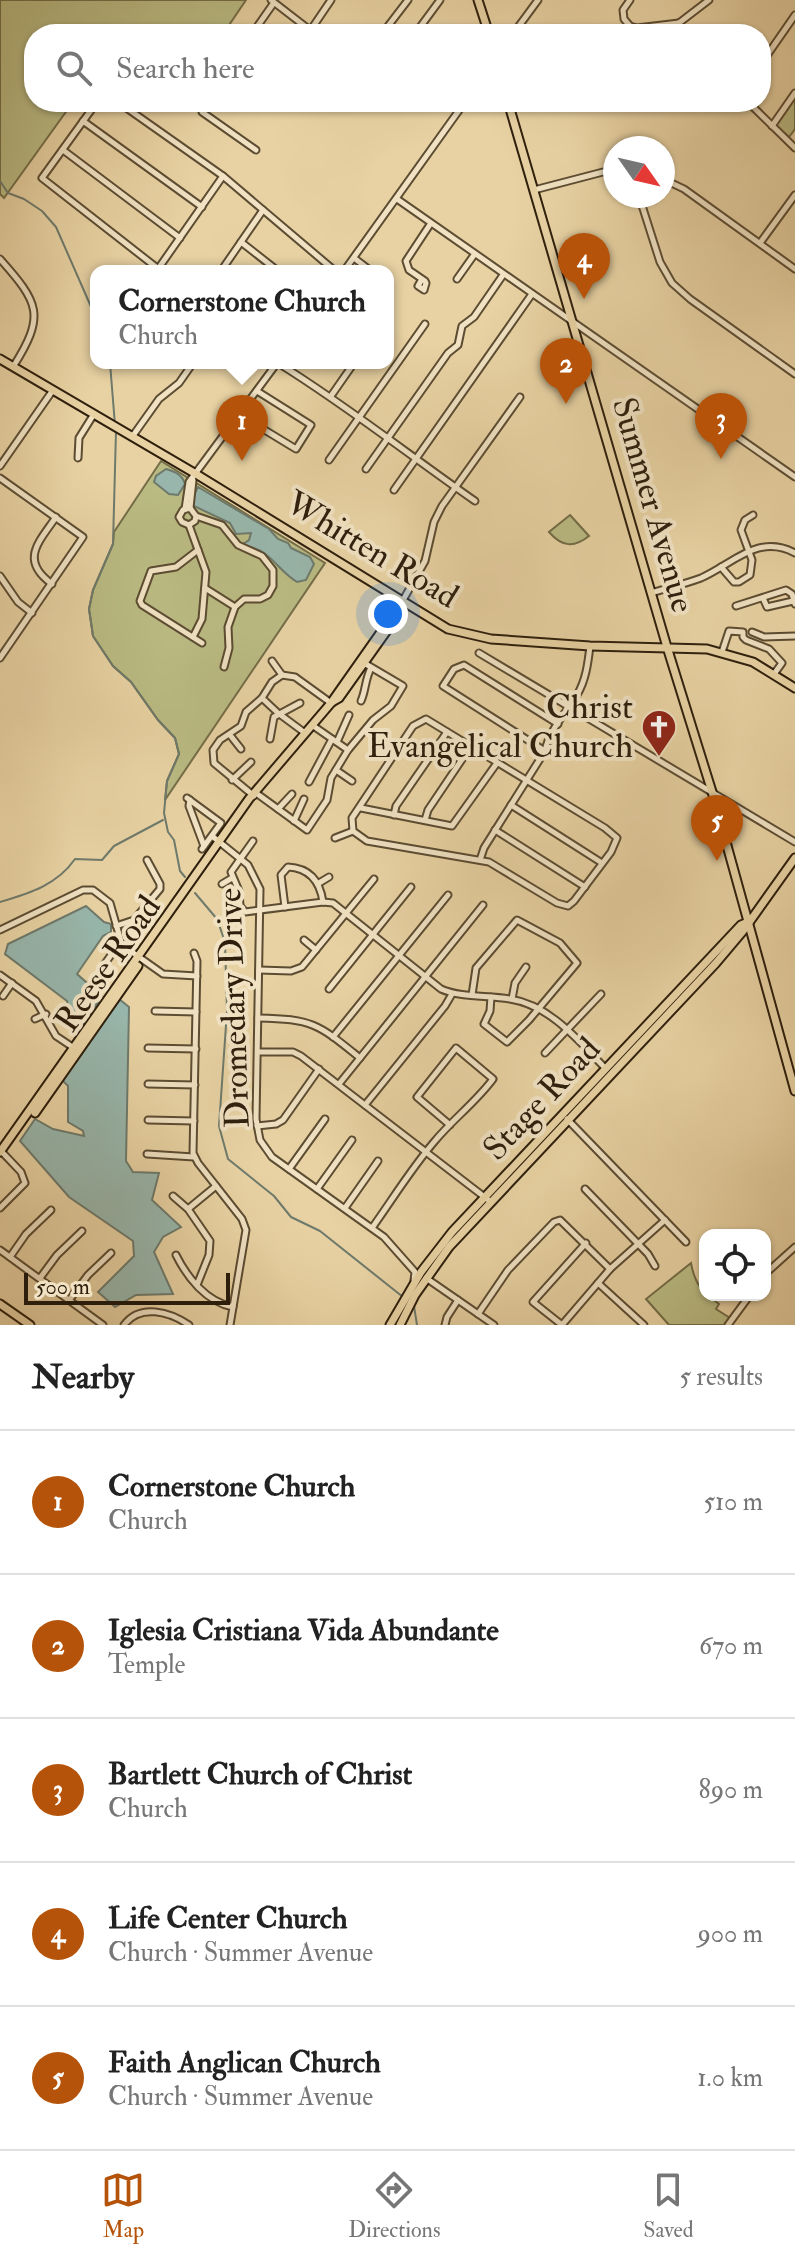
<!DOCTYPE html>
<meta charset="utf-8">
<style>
body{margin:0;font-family:"IM FELL Double Pica",serif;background:#f6f6f6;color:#222}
.controls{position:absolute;right:24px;bottom:24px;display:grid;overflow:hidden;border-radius:16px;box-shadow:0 2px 6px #0004}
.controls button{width:72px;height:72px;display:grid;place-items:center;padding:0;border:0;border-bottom:2px solid #e0e0e0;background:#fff;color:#222;font:40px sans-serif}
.compass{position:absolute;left:603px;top:136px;width:72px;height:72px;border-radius:50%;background:#fff;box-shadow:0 2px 6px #0004;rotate:124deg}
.scale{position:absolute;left:24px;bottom:20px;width:206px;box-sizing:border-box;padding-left:8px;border:4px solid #2e1f0d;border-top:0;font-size:22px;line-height:28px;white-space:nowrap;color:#2e1f0d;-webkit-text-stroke:6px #f0e2c3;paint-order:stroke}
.you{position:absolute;left:388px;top:614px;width:28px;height:28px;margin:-20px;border:6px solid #fff;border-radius:50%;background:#1a73e8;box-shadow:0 0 0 12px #1a73e833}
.badge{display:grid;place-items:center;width:52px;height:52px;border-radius:50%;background:#b45309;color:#fff;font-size:26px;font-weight:700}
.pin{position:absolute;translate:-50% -66px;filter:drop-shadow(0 2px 4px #0008)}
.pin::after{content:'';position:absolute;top:42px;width:28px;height:24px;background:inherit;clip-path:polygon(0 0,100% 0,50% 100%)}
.popup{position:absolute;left:90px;top:265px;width:304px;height:104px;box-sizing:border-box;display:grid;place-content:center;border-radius:16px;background:#fff;filter:drop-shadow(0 2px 6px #0005);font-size:26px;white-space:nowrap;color:#767676}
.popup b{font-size:30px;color:#222}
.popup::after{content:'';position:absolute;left:50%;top:100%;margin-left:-16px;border:16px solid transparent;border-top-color:#fff}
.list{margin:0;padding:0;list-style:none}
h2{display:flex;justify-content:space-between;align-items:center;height:104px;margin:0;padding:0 32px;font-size:34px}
h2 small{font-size:26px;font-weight:400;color:#767676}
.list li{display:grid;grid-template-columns:52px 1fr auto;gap:24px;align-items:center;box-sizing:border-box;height:144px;padding:0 32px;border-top:2px solid #e0e0e0}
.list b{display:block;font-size:30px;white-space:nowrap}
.list p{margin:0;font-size:26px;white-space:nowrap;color:#767676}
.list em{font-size:26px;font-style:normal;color:#767676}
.icon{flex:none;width:44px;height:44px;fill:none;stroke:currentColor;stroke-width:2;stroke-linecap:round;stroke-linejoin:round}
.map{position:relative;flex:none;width:795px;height:1325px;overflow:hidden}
.search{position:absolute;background:#fff;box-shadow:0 2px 6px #0004;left:24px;right:24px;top:24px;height:88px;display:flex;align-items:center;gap:20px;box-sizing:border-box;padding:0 28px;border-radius:32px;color:#767676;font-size:30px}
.sheet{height:824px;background:#fff}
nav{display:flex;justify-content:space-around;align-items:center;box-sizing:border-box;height:112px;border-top:2px solid #e0e0e0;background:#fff;font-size:22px;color:#767676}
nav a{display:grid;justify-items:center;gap:4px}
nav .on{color:#b45309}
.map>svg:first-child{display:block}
.green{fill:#babb83;stroke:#746d48;stroke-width:2}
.water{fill:#98b6ab;stroke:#6e7a6c;stroke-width:2}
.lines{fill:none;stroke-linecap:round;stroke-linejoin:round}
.stream{stroke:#6e7a6c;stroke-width:2}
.minor-casing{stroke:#5c4c32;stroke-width:9}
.major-casing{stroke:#2e1f0d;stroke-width:11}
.minor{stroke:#f0e2c3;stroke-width:5}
.major{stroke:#e8d2a3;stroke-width:7}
.labels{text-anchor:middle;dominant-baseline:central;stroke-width:8;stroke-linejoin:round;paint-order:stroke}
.street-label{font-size:34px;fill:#2e1f0d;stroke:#f0e2c3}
.poi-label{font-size:34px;fill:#2e1f0d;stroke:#f0e2c3;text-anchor:end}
</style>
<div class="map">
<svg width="795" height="1325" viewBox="0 0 795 1325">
<rect width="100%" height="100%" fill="#e8d2a3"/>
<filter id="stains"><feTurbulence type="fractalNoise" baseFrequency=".0025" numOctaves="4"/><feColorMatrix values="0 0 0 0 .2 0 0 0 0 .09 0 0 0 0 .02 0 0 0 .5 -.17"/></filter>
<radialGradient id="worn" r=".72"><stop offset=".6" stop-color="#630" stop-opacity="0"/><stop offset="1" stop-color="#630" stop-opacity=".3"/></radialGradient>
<g class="green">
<path d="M0 0H246L223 34H34V102H73L4 198 0 194Z"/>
<path d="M795 97V129L789 137 775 126Z"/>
<path d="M161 461 325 563 165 800 167 781 179 754 175 738 158 720 131 682 113 666 93 636 89 609 93 590 113 544 114 532Z"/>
<path d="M570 515 589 536C574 548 562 547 549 532Z"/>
<path d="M691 1263C695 1285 702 1291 719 1304L716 1309 730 1318 725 1325H669L646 1299Z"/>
</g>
<g class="water">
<path d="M166 469C175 472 182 474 185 484L178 495 169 494 154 482 156 476Z"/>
<path d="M198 487 269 529 278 539 288 543 291 548 310 557 314 564 306 580 297 582C276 569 272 551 246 546L243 544 249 540 251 533 236 534 230 523 194 506V495Z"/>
<path d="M86 906 104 922 111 924V932L103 936 77 974 102 996 81 1028 72 1023 67 1001 5 954 8 944Z"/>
<path d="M119 999 129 1007 126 1161 133 1172 159 1173 152 1200 181 1227 163 1237 154 1252 173 1294 136 1295 115 1307 98 1292 134 1256 133 1241 69 1197 20 1141 35 1119 53 1129 84 1136 83 1131 68 1122V1086L62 1080Z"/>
</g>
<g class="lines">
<g class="stream">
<path d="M0 181 8 193 24 199 42 211 56 227 96 318"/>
<path d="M110 363 115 425"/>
<path d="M116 431 113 544 93 590 89 609 93 636 113 666 131 682 158 720 175 738 179 754 167 781 164 813 168 832 174 840 180 871 185 877"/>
<path d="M195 893 217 919 225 942 227 1011 219 1126 228 1159 274 1196 291 1217 320 1231 403 1297"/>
<path d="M0 902C30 893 57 885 75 859L102 860 114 846 163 820"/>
<path d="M414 1306 417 1325"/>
</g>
<defs>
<g id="minor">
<path d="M271 0 315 34"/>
<path d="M630 0 623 10 624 19 630 26 637 28 679 23"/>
<path d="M679 23 709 0"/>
<path d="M679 23 682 34"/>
<path d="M252 34 273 4"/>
<path d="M308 34 331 0"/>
<path d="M382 34 408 0"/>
<path d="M415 34 440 0"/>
<path d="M513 34 538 0"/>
<path d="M761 64 795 15"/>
<path d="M97 102 42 178 161 271"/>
<path d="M118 102 223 176 335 271"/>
<path d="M204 102 202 112 256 150"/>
<path d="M748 102 795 148"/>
<path d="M83 121 202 207"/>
<path d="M772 126 795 93"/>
<path d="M63 150 180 238"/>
<path d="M663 179 684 189 795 269"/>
<path d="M534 190 603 172H615"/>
<path d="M639 196 660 262 672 283 690 299 795 374"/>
<path d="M397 199 795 477"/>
<path d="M241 242 278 271"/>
<path d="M760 243 795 195"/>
<path d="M354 258 371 271"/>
<path d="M0 259C39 303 46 315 13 367"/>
<path d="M158 269 223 176"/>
<path d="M221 271 263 210"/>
<path d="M344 271 465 102"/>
<path d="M422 279 418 286 424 290 426 283 425 281 409 270 406 261 431 223"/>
<path d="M457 279 474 255"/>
<path d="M278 363C346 405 409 455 475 501"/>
<path d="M331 396 354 363"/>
<path d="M240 415 296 449 311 425 257 391"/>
<path d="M132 437 159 399 179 383 193 363"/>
<path d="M78 458 79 438 94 414"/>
<path d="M329 460 425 324"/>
<path d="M0 466 53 390"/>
<path d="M366 469 448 353 458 345 462 326 474 317 503 275"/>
<path d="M0 478 83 537 0 658"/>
<path d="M394 490 532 294"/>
<path d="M190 508 193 480"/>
<path d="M185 509 189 482 277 363"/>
<path d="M196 516 195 521 189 525 182 522 179 517 183 510 190 508 196 516 222 525 238 545 262 556 273 570V586L268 595 260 599H244L235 607 228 627 229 648 224 667"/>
<path d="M189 525 206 572 202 619 193 637"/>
<path d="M198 550 176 567 151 571 140 601 142 605 202 643"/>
<path d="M721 567 734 582H739L750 575 752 560 741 530 745 520 753 515"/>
<path d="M0 576 18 602 32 613"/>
<path d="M52 584C19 560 39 542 56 517"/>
<path d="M205 588 235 607"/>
<path d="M651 593C668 588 685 584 701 578 733 564 758 533 795 553"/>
<path d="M763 598 767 607 793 601"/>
<path d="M402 602 425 561 434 522 442 506 520 397"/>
<path d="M736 606 786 590 792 594 795 604"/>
<path d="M752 632 764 637 795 636"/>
<path d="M722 652 729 631 743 632V637L746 640 769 649 782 663 774 674"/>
<path d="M479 653 795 842"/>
<path d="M272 661 282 675"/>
<path d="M282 675 295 677 331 703"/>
<path d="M262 698 278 713 305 733"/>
<path d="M361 701C366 690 365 679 371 668"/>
<path d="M426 719 605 828 617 838 611 852 574 901 568 906 557 903 489 862 367 841 353 831 352 818 413 726Z"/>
<path d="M312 725 348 750"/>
<path d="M230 735 241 749"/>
<path d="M270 739 274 717 300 703"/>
<path d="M337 742 349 715"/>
<path d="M545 751 443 686 454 669 464 665 558 724"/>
<path d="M336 770 352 781"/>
<path d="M232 780 251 762"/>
<path d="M309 782 332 739"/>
<path d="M256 793 307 830 327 800 331 778 348 750 373 720 391 706 403 686 364 663"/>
<path d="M254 796 214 763 213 750 220 740 241 726 246 712 262 698 272 682 282 675"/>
<path d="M187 798 221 823 202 849"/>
<path d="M190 800 189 806 204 846"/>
<path d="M511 805 602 863"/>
<path d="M361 808 452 826 497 763"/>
<path d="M278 809 292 794"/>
<path d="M394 815 396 806 447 732"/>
<path d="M425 820 428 810 471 746"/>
<path d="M294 821 304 799"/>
<path d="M495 830 585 887"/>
<path d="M212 836 248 865 260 889 256 1119 260 1140 272 1157 384 1237 415 1272 414 1280"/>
<path d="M335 838 353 831"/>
<path d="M253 841 231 872 239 891 240 906 245 912 323 902 333 903 441 989C462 998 487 995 510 999 550 1005 579 1041 606 1069"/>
<path d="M480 860 484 848 545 751C549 730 566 713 577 695 586 680 588 663 590 646"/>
<path d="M319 883 329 877"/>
<path d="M222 884 232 878"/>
<path d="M285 907 281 875 288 867C309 868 320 881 323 902"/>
<path d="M116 926 134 920 160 889V884L147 860"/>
<path d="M0 930 83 890H93L110 903 122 945 163 974 197 976"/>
<path d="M304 940 316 950"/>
<path d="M194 953 197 961 193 1153 198 1163 242 1219 246 1230 230 1325"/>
<path d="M101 969 111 955 122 945"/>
<path d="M259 970 291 971 302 967 374 879"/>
<path d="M0 975 36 1001 56 1036 74 1048"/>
<path d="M329 989 411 887"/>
<path d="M472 995 476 968 517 920 560 943 577 963 529 1020 507 1042 484 1024 490 1011 491 997"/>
<path d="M3 996 12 983"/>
<path d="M512 999 515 983 526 967"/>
<path d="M155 1011 196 1012"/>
<path d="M258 1018C313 1019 318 1024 360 1058"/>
<path d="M35 1019 46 1014"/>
<path d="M333 1037 448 895"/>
<path d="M148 1048 196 1049"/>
<path d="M258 1052H293L301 1056 491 1202"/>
<path d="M545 1053 601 994"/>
<path d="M148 1084 195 1085"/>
<path d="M339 1084 483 905"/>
<path d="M365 1105 445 1006 452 994"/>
<path d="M567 1119 686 1242"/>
<path d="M148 1120 194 1121"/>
<path d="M257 1126 276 1124 283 1120 319 1069"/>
<path d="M147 1154 194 1157"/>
<path d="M289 1169 325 1119"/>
<path d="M317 1189 352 1140"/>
<path d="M585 1189 648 1254 655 1266"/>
<path d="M173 1196 188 1209 210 1241 209 1255 197 1285"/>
<path d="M0 1208 25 1183 21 1172 1 1151"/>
<path d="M345 1208 378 1161"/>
<path d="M188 1209 216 1186"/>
<path d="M372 1228C392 1200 411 1169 434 1142 452 1120 476 1102 493 1079L456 1048 417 1097 450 1125"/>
<path d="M586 1243 533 1302 562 1325 610 1269 665 1220"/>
<path d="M0 1250 103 1325"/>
<path d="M176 1255C187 1277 206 1302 233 1307"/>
<path d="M10 1257 26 1234 51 1210"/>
<path d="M765 1274 795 1247"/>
<path d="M40 1278 57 1255 82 1231"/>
<path d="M426 1278 494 1325"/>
<path d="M598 1283 644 1325"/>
<path d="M740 1295 746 1300"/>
<path d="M70 1299 88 1275 111 1253"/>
<path d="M478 1314 508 1270 554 1222 560 1220 610 1269"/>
<path d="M124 1325C140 1303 170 1312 189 1325"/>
<path d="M445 1325 447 1317 458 1300"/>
<path d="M728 1325 750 1295"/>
</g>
<g id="major">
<path d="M478 0 489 34"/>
<path d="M508 102 667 647 713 795 795 1091"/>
<path d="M0 359 196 474 448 629 491 639 590 646 707 649 753 662 795 688"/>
<path d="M332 702 339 698 398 615 401 605"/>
<path d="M35 1113 138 966"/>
<path d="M0 1152 249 799 331 703 402 602"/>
<path d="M0 1304 30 1325"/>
<path d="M390 1325 421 1272 452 1232 741 925 748 922"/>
<path d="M400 1325 415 1295 449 1247 716 963 743 931 795 858"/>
</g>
</defs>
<use href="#minor" class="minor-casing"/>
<use href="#major" class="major-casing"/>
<use href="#minor" class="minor"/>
<use href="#major" class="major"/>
</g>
<defs>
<symbol id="church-pin" viewBox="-11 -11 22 30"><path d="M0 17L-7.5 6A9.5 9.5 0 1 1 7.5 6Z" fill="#8f2418" stroke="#f0e2c3"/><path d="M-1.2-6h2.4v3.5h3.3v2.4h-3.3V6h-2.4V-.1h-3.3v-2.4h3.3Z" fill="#fff"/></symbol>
</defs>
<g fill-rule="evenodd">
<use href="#church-pin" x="639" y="707" width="40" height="54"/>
</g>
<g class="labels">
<g class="street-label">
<text transform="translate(653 505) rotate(74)">Summer Avenue</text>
<text transform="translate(372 550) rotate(31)">Whitten Road</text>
<text transform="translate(108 964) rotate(-55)">Reese Road</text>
<text transform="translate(234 1008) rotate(-92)">Dromedary Drive</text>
<text transform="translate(542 1099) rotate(-47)">Stage Road</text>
</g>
<g class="poi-label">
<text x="633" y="707">Christ<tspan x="633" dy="39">Evangelical Church</tspan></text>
</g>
</g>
<rect width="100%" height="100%" filter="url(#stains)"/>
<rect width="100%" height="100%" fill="url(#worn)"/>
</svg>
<div class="controls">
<button><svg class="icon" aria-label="locate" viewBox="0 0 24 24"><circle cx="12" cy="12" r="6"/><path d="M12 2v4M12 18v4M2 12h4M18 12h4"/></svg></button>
</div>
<svg class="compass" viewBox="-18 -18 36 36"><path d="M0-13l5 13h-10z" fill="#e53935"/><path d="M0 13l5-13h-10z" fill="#767676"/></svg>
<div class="scale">500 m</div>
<div class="you"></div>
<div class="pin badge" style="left:242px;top:461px">1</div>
<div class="popup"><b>Cornerstone Church</b>Church</div>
<div class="pin badge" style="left:566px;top:404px">2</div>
<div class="pin badge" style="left:721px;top:459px">3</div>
<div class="pin badge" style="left:584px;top:299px">4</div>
<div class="pin badge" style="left:717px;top:861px">5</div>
<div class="search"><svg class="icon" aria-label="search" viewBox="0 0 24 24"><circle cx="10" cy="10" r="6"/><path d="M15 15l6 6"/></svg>Search here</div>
</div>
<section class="sheet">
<h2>Nearby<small>5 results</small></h2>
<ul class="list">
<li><span class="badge">1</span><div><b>Cornerstone Church</b><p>Church</p></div><em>510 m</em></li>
<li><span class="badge">2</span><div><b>Iglesia Cristiana Vida Abundante</b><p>Temple</p></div><em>670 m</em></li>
<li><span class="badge">3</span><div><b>Bartlett Church of Christ</b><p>Church</p></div><em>890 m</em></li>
<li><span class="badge">4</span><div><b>Life Center Church</b><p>Church · Summer Avenue</p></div><em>900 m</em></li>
<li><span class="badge">5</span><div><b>Faith Anglican Church</b><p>Church · Summer Avenue</p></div><em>1.0 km</em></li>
</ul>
</section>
<nav>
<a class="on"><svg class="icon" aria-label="map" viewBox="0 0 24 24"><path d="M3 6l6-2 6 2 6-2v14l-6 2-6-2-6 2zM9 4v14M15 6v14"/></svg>Map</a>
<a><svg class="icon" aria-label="directions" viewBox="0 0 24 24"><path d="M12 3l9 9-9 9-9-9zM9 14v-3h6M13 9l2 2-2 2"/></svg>Directions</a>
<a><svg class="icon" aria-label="saved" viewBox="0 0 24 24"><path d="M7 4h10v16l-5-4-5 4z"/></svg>Saved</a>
</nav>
